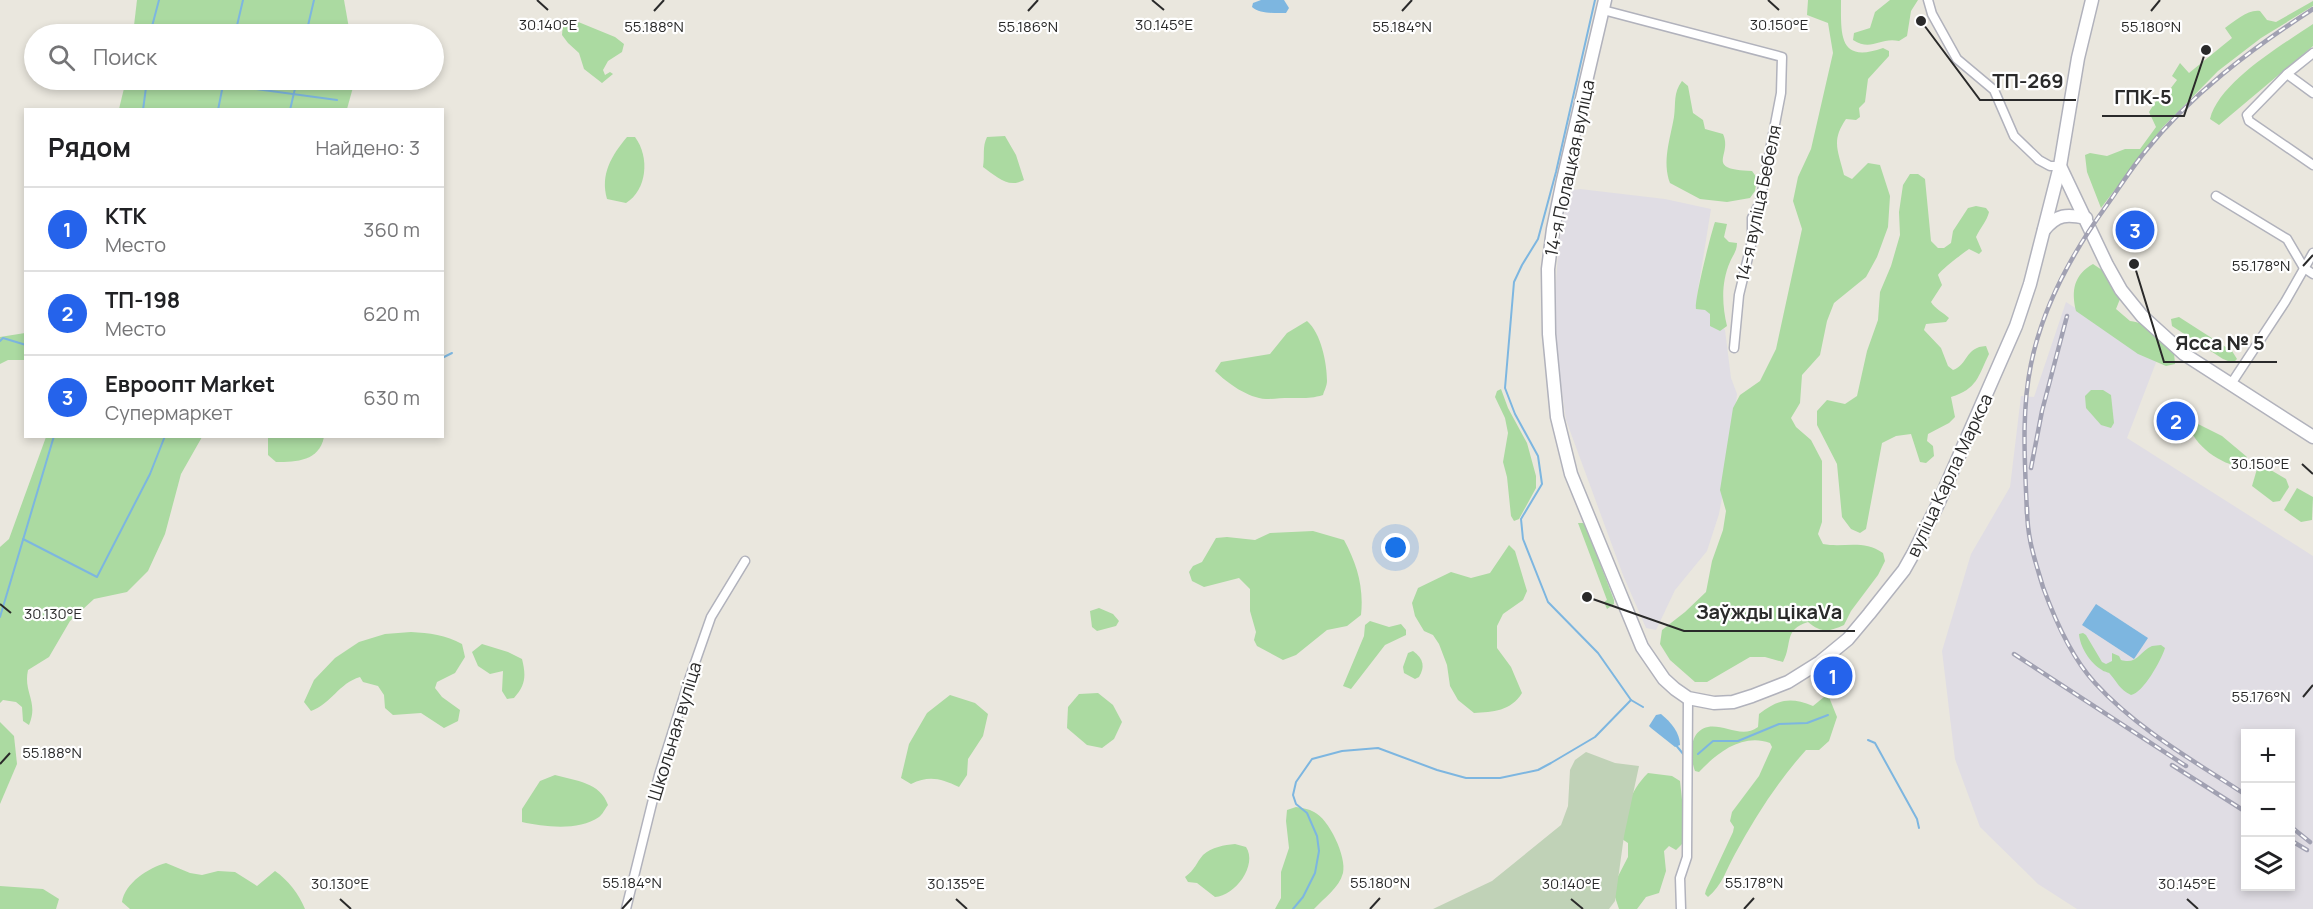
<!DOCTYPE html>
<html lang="ru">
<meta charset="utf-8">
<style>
body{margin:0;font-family:Manrope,sans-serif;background:#f6f6f6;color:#202124}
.controls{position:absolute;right:18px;bottom:18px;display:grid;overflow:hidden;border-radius:0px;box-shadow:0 3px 9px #0003}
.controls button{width:54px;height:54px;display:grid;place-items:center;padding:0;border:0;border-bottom:2px solid #e0e0e0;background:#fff;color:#202124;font:30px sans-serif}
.you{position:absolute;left:1396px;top:548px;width:21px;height:21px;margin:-15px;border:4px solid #fff;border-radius:50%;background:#1a73e8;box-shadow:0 0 0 9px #1a73e833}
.badge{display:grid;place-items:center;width:39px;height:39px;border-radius:50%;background:#2563eb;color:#fff;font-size:20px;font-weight:700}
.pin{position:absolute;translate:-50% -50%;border:3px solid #fff;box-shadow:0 2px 6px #0006}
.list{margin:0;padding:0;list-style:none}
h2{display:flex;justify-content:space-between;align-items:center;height:78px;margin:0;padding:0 24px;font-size:26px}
h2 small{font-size:20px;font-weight:400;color:#757577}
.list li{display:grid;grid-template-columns:39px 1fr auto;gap:18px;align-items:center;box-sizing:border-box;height:84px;padding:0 24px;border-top:2px solid #e0e0e0}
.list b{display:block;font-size:22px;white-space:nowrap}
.list p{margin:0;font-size:20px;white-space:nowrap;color:#757577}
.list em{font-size:20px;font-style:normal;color:#757577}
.icon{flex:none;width:33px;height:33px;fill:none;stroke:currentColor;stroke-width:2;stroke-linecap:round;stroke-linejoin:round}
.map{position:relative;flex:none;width:2313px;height:909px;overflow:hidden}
.search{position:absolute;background:#fff;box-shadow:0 3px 9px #0003;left:24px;top:24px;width:420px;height:66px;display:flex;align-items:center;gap:15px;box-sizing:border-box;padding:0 21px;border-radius:33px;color:#757577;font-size:22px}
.panel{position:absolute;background:#fff;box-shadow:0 3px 9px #0003;left:24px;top:108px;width:420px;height:330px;border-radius:0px}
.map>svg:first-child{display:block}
.industrial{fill:#e0dde4;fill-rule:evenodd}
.green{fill:#abdaa1}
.cemetery{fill:#c0d2b7}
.water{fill:#7db6e0}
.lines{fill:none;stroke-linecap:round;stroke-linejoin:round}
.stream{stroke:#7db6e0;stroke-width:2}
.minor-casing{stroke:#b1b2bc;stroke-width:11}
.secondary-casing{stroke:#b1b2bc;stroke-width:15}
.minor{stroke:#fff;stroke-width:8}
.secondary{stroke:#fff;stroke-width:12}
.rail-casing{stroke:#a1a1b2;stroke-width:4.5}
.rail{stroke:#fff;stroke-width:2;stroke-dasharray:7;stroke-linecap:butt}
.ticks{fill:none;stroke:#2a2a2a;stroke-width:2}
.labels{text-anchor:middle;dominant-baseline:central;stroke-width:4.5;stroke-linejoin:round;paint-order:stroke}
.street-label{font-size:18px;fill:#2a2a2a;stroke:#fff}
.ticks-label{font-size:15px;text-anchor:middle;fill:#2a2a2a;stroke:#fff;stroke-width:4.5;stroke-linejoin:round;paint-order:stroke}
.leader{fill:none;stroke:#2a2a2a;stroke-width:2}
.callout-dot{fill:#2a2a2a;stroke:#fff;stroke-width:2}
.callout-label{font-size:20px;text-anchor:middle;font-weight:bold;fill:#2a2a2a;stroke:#fff;stroke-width:4.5;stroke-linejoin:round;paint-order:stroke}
</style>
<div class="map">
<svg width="2313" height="909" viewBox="0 0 2313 909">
<rect width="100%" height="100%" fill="#eae7de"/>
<g class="industrial">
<path d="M1580 189 1665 199 1711 209 1697 296 1725 330 1731 378 1737 394 1731 450 1719 514 1707 551 1675 590 1656 630 1646 628 1623 575 1566 420 1556 349 1555 296 1559 241 1568 196 1573 190Z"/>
<path d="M2066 302 2157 360 2127 438 2313 556V909H2077L2038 884 1980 827 1955 759 1942 651 1971 554 2010 487 2021 396 2034 397ZM2246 734H2290V886H2246Z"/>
</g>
<g class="green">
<path d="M137 0H344L350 34H133Z"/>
<path d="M1808 0H1841C1841 34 1838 64 1883 48L1889 51V56L1868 79 1865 102 1859 108 1860 117 1856 120 1846 119C1831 141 1838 150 1844 175L1852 179 1868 163 1880 165 1890 196 1888 227 1877 257 1866 277 1834 303 1827 321 1820 355 1802 375 1800 403 1791 418 1796 427 1811 440 1822 461V522L1818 534 1823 544C1844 548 1863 539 1883 553L1885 561 1878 575 1851 611 1844 625C1829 632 1821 633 1808 622 1783 630 1793 643 1783 662L1765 657H1750L1707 682H1695L1670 660 1660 644 1662 630 1685 612 1706 592 1712 561 1723 530 1726 511 1720 490 1733 408 1740 395 1760 381 1776 349 1802 229 1793 201 1798 177 1811 149 1833 53 1828 23 1807 15Z"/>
<path d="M1890 0H1918L1911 11 1907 36 1899 41C1879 37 1872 52 1853 40L1854 33 1870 28 1875 12Z"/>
<path d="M2313 1V6L2261 38 2218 71 2162 128 2101 208 2087 172 2085 155 2090 153 2107 156 2125 149H2140L2156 127 2149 112 2156 101H2161L2177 80 2172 76 2180 63 2189 73 2232 38 2225 28C2235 21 2248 9 2260 11L2267 20 2276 22Z"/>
<path d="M571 19 615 37 624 44 622 52 608 61 603 70 605 75 610 72 613 74 602 83 584 69 579 53 568 43 562 35 563 24Z"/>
<path d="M2313 24V46L2219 125 2210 119C2219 82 2282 45 2313 24Z"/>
<path d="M126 80H355L347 109H119Z"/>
<path d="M1682 81 1688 86 1693 113 1703 120 1705 129 1723 134C1733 156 1703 169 1752 171L1757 178 1755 191 1750 198 1727 202 1700 199 1670 183C1662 161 1670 140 1674 117 1676 103 1673 93 1682 81Z"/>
<path d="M1005 136 1016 155 1024 180C1008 189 996 176 983 167 985 155 982 147 987 137Z"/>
<path d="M627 137H635C650 157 647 190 626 203L607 199C600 175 611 156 627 137Z"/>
<path d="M1910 174H1918L1925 179 1931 241 1938 248H1944L1951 243 1953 231 1968 208 1976 206 1986 208 1989 212C1987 221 1980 228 1976 237L1982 251 1979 254 1969 249C1963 253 1941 270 1938 275L1942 285 1931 302C1935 309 1943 312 1949 318L1946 322 1926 324 1924 330 1941 348 1948 366 1953 370C1968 365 1965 347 1986 346L1989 354C1978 377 1977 389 1951 397L1955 417 1949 423 1928 434 1927 441 1933 446 1934 456 1926 463 1920 462 1911 434 1896 436 1882 443 1866 529 1860 533 1851 529 1842 517 1837 464 1817 425V411L1827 400 1845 404 1857 396 1867 351 1878 320 1880 292 1891 266 1900 235 1899 212 1903 185Z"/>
<path d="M1715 222 1727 224 1724 237 1729 242 1737 243C1737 251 1733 255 1730 262 1721 282 1722 305 1727 326L1720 331 1710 326V314L1705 310 1696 309C1694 301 1711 233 1715 222Z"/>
<path d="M2093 264 2102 270 2120 299 2116 309 2130 321C2148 322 2162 341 2174 353L2175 364 2166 366 2138 354 2076 311C2071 290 2074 275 2093 264Z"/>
<path d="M2179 317 2232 351 2237 359 2233 363 2223 359 2172 326 2171 319Z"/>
<path d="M1307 321C1321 333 1327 363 1327 381 1327 386 1324 391 1323 395 1310 399 1302 398 1289 398 1282 398 1273 399 1266 399 1248 398 1227 383 1215 371L1221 362 1270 354 1287 333Z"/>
<path d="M25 333V360H8L0 364V337Z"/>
<path d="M1501 389 1508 408 1527 443 1536 476V488L1519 519 1514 521 1511 516 1507 477 1503 462 1508 433 1505 418 1495 397 1497 391Z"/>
<path d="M2091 390H2103L2111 395 2114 423 2111 428 2101 425 2086 408 2085 396Z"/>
<path d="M2194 422 2222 436 2247 457 2243 467C2220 465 2194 445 2188 424Z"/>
<path d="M46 437H202L181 474 165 534 148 571 127 592 94 599 70 621 49 657 28 670C23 693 39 701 29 725L23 721 22 707 16 702 3 700 0 703V547L9 539Z"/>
<path d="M268 437V436L324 437C319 461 297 462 276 462L268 455Z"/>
<path d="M2264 466 2286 479 2289 487 2280 501 2273 502 2252 486 2257 469Z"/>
<path d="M2297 488 2313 497 2312 520 2301 522 2284 510Z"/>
<path d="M1578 523H1583L1586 526 1614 600V604L1607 609 1604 602 1607 600Z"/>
<path d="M1313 531 1344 540C1357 564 1364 587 1361 615L1347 626 1327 630 1296 655 1283 660 1257 646 1254 640 1256 632 1250 611V589L1239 578 1204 587 1192 581 1189 572 1193 566 1202 562 1216 538 1227 537 1255 540 1270 533Z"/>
<path d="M1509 545 1515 551 1527 591 1523 600 1503 614 1497 626V648L1511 667 1522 693C1511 711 1493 712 1474 713L1458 700 1450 686 1447 665 1439 644 1433 635 1424 631 1415 616 1412 603 1418 588 1451 572 1471 578 1490 573Z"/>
<path d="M1099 608 1113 614 1119 621 1116 626 1097 631 1092 627 1090 611Z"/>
<path d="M1370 621 1389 627 1401 624 1406 630V635L1385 645 1351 689 1343 686 1364 636 1365 625Z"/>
<path d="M411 632C429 633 446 635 462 644L465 657 455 673 437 682 435 688 442 697 460 710 458 721 444 728 421 713 393 715 385 708 384 695 378 686 363 682 360 677C339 683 331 704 311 711L304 702 314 680 335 658 359 642 385 634Z"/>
<path d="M2083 633 2086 635 2102 662 2106 664 2112 661V653L2119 656 2121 660C2137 665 2139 652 2152 646L2161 645 2165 648C2161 661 2143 693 2131 695 2119 689 2118 683 2110 674 2109 672 2104 672 2102 670 2090 663 2080 647 2079 634Z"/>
<path d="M482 644 508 652 522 659C526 675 526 685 514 698L507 699 502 691 503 671 490 674 478 666 472 652Z"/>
<path d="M1413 651C1424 659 1425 667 1419 677L1415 679 1404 673 1403 667 1408 653Z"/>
<path d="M1098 693 1113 705 1122 722 1114 739 1102 748 1087 745 1067 728 1068 707 1079 694Z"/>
<path d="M950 695 975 703 988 714 983 736 968 759 967 775 959 787C941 779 930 775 911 784L901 778 909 744 927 713Z"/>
<path d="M1824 697H1829L1837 717 1829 741 1819 750H1806C1778 781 1755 817 1735 854 1727 868 1722 886 1708 897L1705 894 1706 890 1733 832 1734 827 1730 821 1732 812 1759 776 1772 747 1770 743C1742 733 1717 753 1699 772L1695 771C1690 758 1688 731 1708 727 1724 724 1742 739 1758 727L1759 714C1779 699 1790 697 1813 706Z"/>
<path d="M0 722 14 736 17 764 0 804Z"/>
<path d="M1648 773 1672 776 1680 781 1684 818 1682 844 1676 850 1669 846 1664 851 1666 871 1659 893 1646 897 1637 909H1619L1612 888 1628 857V843L1619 837C1625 812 1629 792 1648 773Z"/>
<path d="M555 775C576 781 600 782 608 805 605 809 602 815 599 817 579 831 545 827 522 822V809L540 781Z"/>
<path d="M1296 807C1302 808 1309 809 1314 812 1329 819 1347 857 1343 873 1339 888 1324 898 1314 909H1275L1281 898V872L1289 848 1286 821 1287 810Z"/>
<path d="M1235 844 1246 847C1258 865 1235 896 1215 897L1197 883 1188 882 1185 877C1195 870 1196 863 1203 855 1212 847 1224 845 1235 844Z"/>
<path d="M166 863 190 873 202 875 218 871 235 872 257 886 275 871C288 880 299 894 305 909H130L122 902C125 883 148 868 166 863Z"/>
<path d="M0 886 43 889 59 899 56 909H0Z"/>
</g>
<path class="cemetery" d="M1586 752 1615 763 1639 766 1624 836 1615 901 1609 909H1433L1492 881 1561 825 1568 806 1570 770 1575 760Z"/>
<g class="water">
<path d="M1261 0H1284L1289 8 1286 13C1275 13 1260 14 1252 7L1253 3Z"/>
<path d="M2096 604 2148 638 2134 659 2082 625Z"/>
<path d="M1661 714C1671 722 1680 733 1680 745L1675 747 1651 728 1649 726 1656 715Z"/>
</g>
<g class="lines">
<g class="stream">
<path d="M1595 0 1556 172 1538 239 1522 265 1514 282 1505 388 1515 414 1538 456 1542 484 1521 519 1523 539 1548 602 1598 653 1631 700 1643 707"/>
<path d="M150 34 159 0"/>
<path d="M235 34 243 0"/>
<path d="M306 34 314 0"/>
<path d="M188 80 337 100"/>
<path d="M143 110 147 80"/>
<path d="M218 110 224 80"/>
<path d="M290 110 297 80"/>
<path d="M0 341 3 338 26 345"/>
<path d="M442 358 452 353"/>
<path d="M23 539 97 577 150 474 165 436"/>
<path d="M0 617 54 436"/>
<path d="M1868 740 1875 743 1917 819 1919 828"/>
<path d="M1675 744 1684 755"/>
<path d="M1698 754 1713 741H1738L1779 724 1807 723 1828 715"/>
<path d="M1293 909 1303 897 1315 873 1319 851 1317 836 1307 813 1296 804 1293 795 1296 782 1312 759 1342 751 1378 748 1437 770 1466 778H1500L1538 770 1551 763 1595 737 1631 700"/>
</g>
<defs>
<g id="minor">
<path d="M1928 0 1932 14 1957 59 1994 90 2014 136 2039 160 2050 166H2060"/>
<path d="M1603 10 1782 57 1781 93 1760 202 1752 218V241L1739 295 1734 348"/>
<path d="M2313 53 2287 74 2247 115 2249 121 2313 165"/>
<path d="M2287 74 2313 93"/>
<path d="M2216 196 2287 239 2304 268 2313 274"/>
<path d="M2231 384 2285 302 2313 253"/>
<path d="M626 909 659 775 690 677 711 617 745 561"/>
<path d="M1681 909 1680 878 1687 857 1688 698"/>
</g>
<g id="secondary">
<path d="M1605 0 1563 180 1553 229 1548 269 1549 334 1557 417 1571 474 1642 647 1664 679 1675 689 1688 698 1714 703 1733 702 1752 696 1788 682 1820 662 1848 639 1869 614 1904 570 1913 554 1938 504 2016 326 2030 284 2060 166 2078 58 2092 0"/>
<path d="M2060 166 2107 265 2121 290 2142 316 2184 354 2313 437"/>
<path d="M2044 230C2057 214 2067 214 2086 218"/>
</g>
</defs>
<use href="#minor" class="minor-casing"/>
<use href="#secondary" class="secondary-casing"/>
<use href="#minor" class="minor"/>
<use href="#secondary" class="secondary"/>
<defs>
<g id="rail">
<path d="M2031 468 2042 411 2067 316"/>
<path d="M2027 507C2027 538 2034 557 2043 587 2055 620 2071 657 2095 683 2137 729 2194 761 2246 795"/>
<path d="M2027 514C2025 464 2021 413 2031 364 2043 305 2072 253 2107 205 2119 188 2131 169 2144 153 2190 95 2251 49 2313 9"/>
<path d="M2014 654 2186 766"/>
<path d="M2172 765 2246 812"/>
<path d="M2290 826 2310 842"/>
<path d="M2290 840 2307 850"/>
</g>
</defs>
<use href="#rail" class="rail-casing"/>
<use href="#rail" class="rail"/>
</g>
<path class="ticks" d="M537 0 548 10M1152 0 1164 10M1768 0 1779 10M654 11 664 0M1028 11 1038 0M1402 11 1412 0M2151 11 2160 0M2303 266 2313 255M2302 464 2313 474M0 604 11 613M2303 697 2313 685M0 764 10 753M340 899 351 909M956 899 967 909M1571 899 1583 909M2187 899 2198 909M622 909 632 898M1370 909 1380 898M1744 909 1754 898"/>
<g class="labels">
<g class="street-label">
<text transform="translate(1569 168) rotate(-78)">14-я Полацкая вуліца</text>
<text transform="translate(1758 203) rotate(-78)">14-я вуліца Бебеля</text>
<text transform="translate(1949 475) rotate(-65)">вуліца Карла Маркса</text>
<text transform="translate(674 731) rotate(-73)">Школьная вуліца</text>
</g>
</g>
<g class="ticks-label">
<text x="548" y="30">30.140°E</text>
<text x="1164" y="30">30.145°E</text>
<text x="1779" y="30">30.150°E</text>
<text x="654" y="32">55.188°N</text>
<text x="1028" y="32">55.186°N</text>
<text x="1402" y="32">55.184°N</text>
<text x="2151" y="32">55.180°N</text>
<text x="2261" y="271">55.178°N</text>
<text x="2260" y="469">30.150°E</text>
<text x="53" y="619">30.130°E</text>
<text x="2261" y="702">55.176°N</text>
<text x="52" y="758">55.188°N</text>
<text x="632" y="888">55.184°N</text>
<text x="1380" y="888">55.180°N</text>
<text x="1754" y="888">55.178°N</text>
<text x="340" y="889">30.130°E</text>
<text x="956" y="889">30.135°E</text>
<text x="1571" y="889">30.140°E</text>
<text x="2187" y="889">30.145°E</text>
</g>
<path class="leader" d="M1921 21L1980 100H2076M2206 50L2184 116H2102M2134 264L2164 362H2277M1587 597L1684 631H1855"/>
<g class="callout-dot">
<circle cx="1921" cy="21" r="6"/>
<circle cx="2206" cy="50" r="6"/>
<circle cx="2134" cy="264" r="6"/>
<circle cx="1587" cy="597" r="6"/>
</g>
<g class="callout-label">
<text x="2028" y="88">ТП-269</text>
<text x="2143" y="104">ГПК-5</text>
<text x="2220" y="350">Ясса № 5</text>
<text x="1769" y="619">Заўжды цікаVа</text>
</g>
</svg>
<div class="controls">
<button>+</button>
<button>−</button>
<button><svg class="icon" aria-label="layers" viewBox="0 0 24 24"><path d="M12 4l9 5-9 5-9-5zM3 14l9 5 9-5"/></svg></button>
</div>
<div class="you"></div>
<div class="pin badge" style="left:1833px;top:676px">1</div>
<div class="pin badge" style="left:2176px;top:421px">2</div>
<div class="pin badge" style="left:2135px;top:230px">3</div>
<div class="search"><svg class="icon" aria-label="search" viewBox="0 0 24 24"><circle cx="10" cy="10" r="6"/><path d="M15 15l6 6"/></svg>Поиск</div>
<section class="panel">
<h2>Рядом<small>Найдено: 3</small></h2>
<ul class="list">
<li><span class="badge">1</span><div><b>КТК</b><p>Место</p></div><em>360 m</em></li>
<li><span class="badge">2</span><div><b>ТП-198</b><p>Место</p></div><em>620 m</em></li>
<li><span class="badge">3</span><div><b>Евроопт Market</b><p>Супермаркет</p></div><em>630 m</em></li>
</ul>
</section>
</div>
